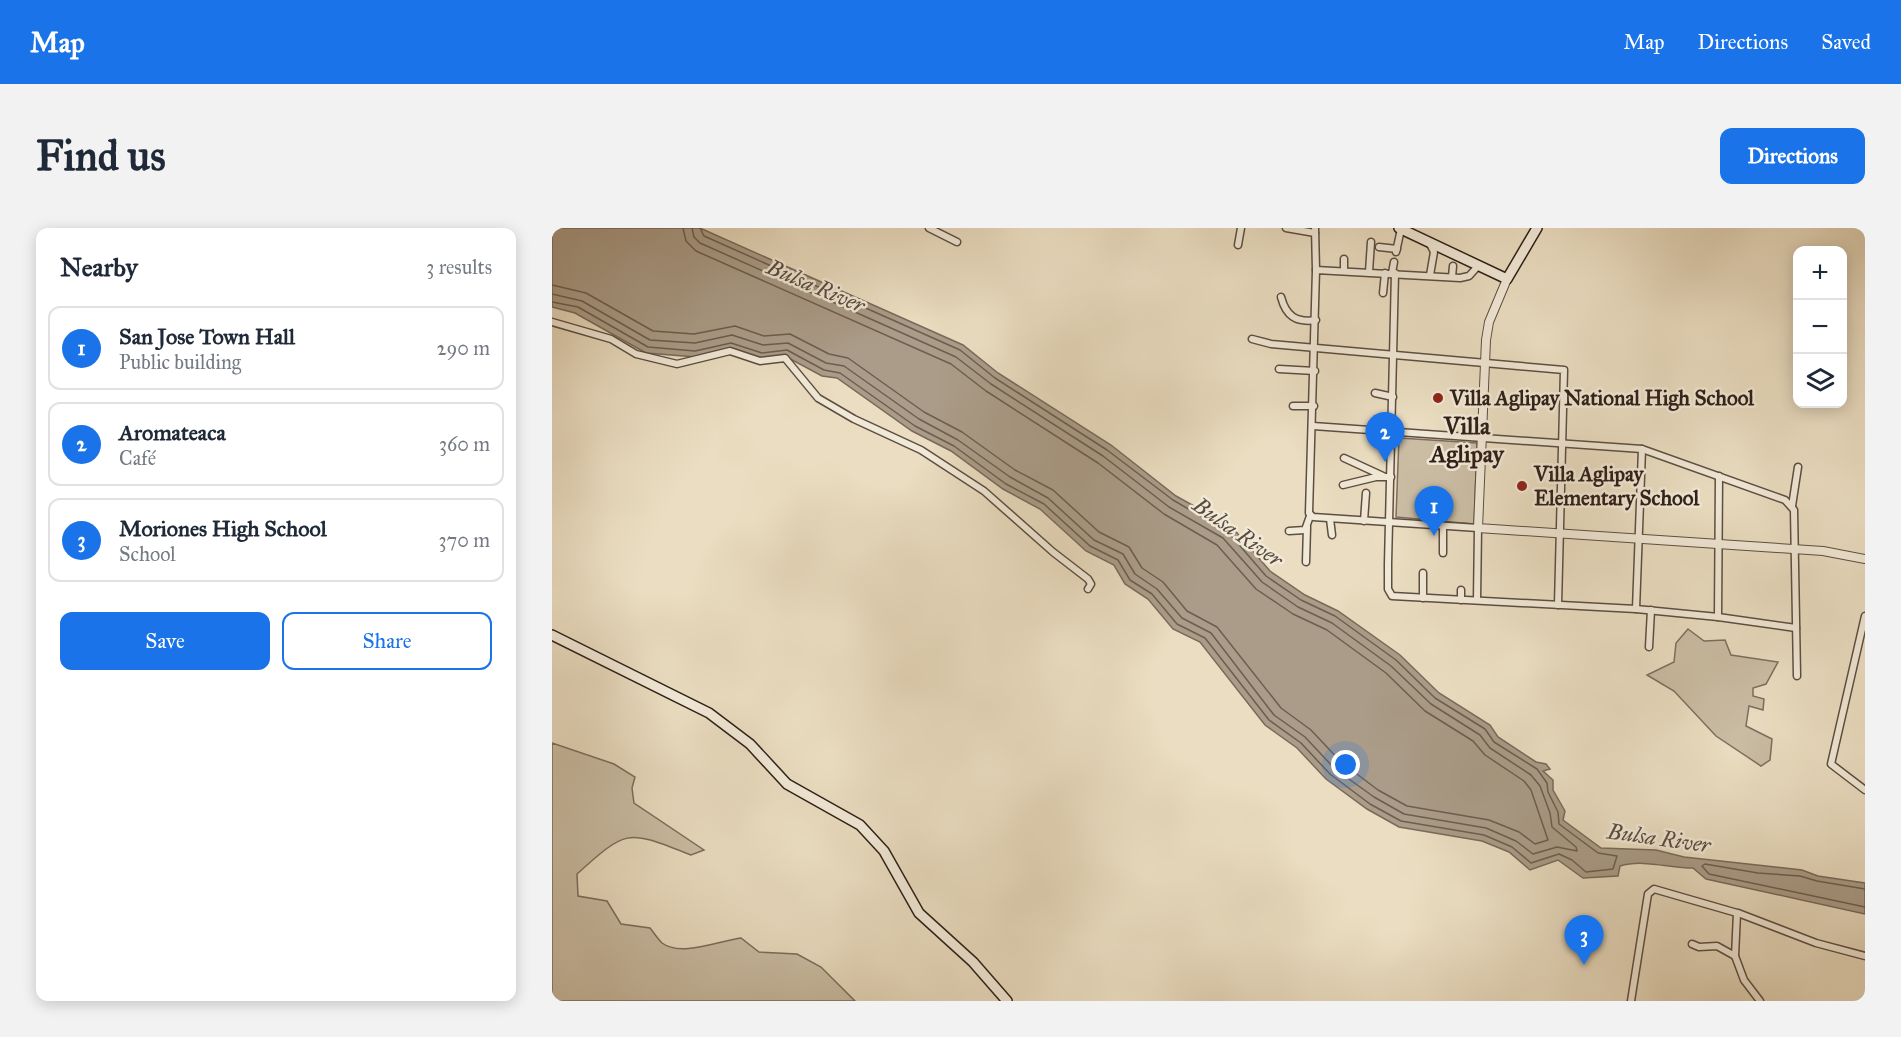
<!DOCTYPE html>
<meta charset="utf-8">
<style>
body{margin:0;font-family:"IM FELL Great Primer",serif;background:#f2f2f3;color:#1f2937}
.controls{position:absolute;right:18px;top:18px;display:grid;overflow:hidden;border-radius:12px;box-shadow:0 3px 15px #0003}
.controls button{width:54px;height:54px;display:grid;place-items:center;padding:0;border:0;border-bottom:2px solid #e0e1e3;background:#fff;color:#1f2937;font:30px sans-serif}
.you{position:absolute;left:794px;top:537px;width:21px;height:21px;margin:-15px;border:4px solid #fff;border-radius:50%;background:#1a73e8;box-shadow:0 0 0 9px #1a73e833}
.badge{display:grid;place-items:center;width:39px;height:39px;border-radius:50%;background:#1a73e8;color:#fff;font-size:20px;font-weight:700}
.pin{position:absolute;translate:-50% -50px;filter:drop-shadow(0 2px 3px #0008)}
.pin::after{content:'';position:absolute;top:32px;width:21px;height:18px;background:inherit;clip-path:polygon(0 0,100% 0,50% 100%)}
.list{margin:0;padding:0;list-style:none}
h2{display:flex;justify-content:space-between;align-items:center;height:78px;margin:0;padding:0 24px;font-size:26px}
h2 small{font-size:20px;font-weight:400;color:#747a83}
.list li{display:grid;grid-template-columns:39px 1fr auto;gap:18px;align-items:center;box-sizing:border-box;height:84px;margin:0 12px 12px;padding:0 12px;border:2px solid #e0e1e3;border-radius:12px}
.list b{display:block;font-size:22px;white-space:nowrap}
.list p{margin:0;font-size:20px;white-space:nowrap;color:#747a83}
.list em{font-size:20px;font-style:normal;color:#747a83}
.actions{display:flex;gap:12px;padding:18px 24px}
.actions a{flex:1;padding:14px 0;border:2px solid #1a73e8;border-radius:12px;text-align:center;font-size:21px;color:#1a73e8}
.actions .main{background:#1a73e8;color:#fff}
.icon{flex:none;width:33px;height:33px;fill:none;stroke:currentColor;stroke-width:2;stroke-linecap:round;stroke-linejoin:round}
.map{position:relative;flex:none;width:1313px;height:773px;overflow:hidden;border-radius:12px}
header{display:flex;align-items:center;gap:36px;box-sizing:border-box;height:84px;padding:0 30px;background:#1a73e8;color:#fff}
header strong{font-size:28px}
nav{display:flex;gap:33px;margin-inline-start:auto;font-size:21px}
.intro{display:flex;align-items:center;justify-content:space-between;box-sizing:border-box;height:144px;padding:0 36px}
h1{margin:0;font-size:42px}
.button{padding:15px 27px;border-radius:12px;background:#1a73e8;color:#fff;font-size:21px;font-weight:700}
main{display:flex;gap:36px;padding:0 36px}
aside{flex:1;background:#fff;border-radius:12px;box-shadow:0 3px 15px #0003}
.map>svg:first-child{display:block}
.green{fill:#cabda4;stroke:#7c6e5e;stroke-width:1.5}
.water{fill:#aa9c88;stroke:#786a5b;stroke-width:1.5}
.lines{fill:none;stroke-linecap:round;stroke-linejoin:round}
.shore{stroke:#6c5e50;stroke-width:1.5}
.minor-casing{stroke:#5d4e42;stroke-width:9}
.tertiary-casing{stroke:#5d4e42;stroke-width:10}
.secondary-casing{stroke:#2e1f18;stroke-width:12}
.minor{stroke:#f1e9d7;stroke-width:6}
.tertiary{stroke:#f1e9d7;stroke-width:8}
.secondary{stroke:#f1e9d7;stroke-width:9}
.poi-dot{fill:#8f2418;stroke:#f1e9d7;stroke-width:2}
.labels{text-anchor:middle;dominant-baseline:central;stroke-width:5;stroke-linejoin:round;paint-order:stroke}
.poi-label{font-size:21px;font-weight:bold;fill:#2e1f18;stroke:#f1e9d7;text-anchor:start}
.water-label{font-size:22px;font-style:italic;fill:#594b3f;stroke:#f1e9d7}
.quarter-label{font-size:24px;font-weight:bold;fill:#2e1f18;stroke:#f1e9d7}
</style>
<header>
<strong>Map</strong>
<nav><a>Map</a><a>Directions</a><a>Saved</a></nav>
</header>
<div class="intro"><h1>Find us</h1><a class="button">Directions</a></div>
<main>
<aside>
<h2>Nearby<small>3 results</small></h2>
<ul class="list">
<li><span class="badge">1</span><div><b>San Jose Town Hall</b><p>Public building</p></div><em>290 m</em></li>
<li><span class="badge">2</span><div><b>Aromateaca</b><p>Café</p></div><em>360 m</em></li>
<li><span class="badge">3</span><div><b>Moriones High School</b><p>School</p></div><em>370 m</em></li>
</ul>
<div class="actions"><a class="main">Save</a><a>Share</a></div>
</aside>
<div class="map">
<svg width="1313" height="773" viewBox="0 0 1313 773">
<rect width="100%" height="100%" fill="#eaddc1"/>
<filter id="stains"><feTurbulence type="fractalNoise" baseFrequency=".00333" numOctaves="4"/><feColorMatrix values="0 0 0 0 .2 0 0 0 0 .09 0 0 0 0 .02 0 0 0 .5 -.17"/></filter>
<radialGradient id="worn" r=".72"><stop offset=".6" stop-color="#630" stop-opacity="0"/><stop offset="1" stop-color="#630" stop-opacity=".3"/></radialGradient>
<g class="green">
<path d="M847 210 925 215 922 296 844 289Z"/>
<path d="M1136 401 1152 413 1173 412 1179 427 1226 434 1214 456 1201 460V468L1212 471 1211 482 1197 478 1194 498 1220 511 1218 532 1209 538 1164 508 1122 463 1095 447 1122 434 1124 415Z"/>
<path d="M0 515 62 536 83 549 80 560 82 575 152 622 139 627C75 602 76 600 25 646L26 668 55 673 69 696 98 700C102 705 106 711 110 715 128 729 167 713 189 710L207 724 245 726 269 739 303 773H0Z"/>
</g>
<path class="water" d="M0 0H148L411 117 446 145 559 217 624 268 680 299 718 343 753 367 786 383 848 427 887 465 938 497 946 509 984 534 994 536 998 541 991 543 1001 552V562L1013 583 1011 592 1049 620 1104 622 1132 629 1250 642 1266 648 1313 655V686L1154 651 1141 640C1117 640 1091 631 1068 638L1066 648 1031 650 1006 632 978 642 957 624 930 613 847 599 815 581 774 551 745 520 713 497 648 414 621 401 596 371 573 356 562 337 534 323 488 281 451 261 399 223 360 203 285 150 270 148 233 128 209 131 178 121 144 129 94 125 23 85 0 79Z"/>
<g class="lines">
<g class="shore">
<path d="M0 57 34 65 101 103 142 106 183 98 212 108 238 106 277 126 296 130 372 184 410 204 463 242 501 262 547 304 577 319 590 340 611 354 635 383 665 399 729 480 759 502 789 534 826 562 855 578 937 592 967 604 983 616 996 612 979 562 972 553 933 527 921 513 873 483 834 445 775 402 741 386 704 361 665 317 612 286 546 235 434 163 399 136 144 23 134 13 131 0"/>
<path d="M0 66 30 73 98 112 143 115 180 107 211 117 236 115 274 135 292 138 367 191 406 212 458 249 496 270 542 312 571 326 583 346 605 361 630 390 659 405 722 487 753 509 783 541 822 569 852 586 934 600 964 613 981 626 1005 619 1025 623 1024 619 1000 599 998 585 988 558 979 547 938 520 928 507 879 476 839 438 780 395 746 379 710 354 671 310 617 279 551 228 439 156 404 129 148 15 142 9 140 0"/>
<path d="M0 74 26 79 96 119 143 123 179 115 210 125 235 122 272 142 288 145 363 198 402 218 454 256 492 276 538 318 566 332 578 352 600 366 625 396 653 410 717 492 749 515 778 546 818 576 849 593 932 607 960 619 979 635 1007 626 1020 632 1034 644 1061 641 1065 628 1046 625 1007 596 1006 584 996 564 995 555 985 541 942 514 933 501 883 470 844 432 783 388 749 372 714 348 676 304 621 272 555 222 443 150 408 122 152 8 148 0"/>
<path d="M1313 661 1265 653 1248 648 1206 645 1153 636 1150 638 1157 646 1313 679"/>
</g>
<defs>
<g id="minor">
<path d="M377 0 405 14"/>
<path d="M734 0 763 5"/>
<path d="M763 0 764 42"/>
<path d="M686 17 689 0"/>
<path d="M827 19 845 21"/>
<path d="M844 24 849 1"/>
<path d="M792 43V31"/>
<path d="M817 44 819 14"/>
<path d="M840 45 842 34"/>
<path d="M843 45 836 336V361L840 368 1084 381 1166 389 1167 248"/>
<path d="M878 47 882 24 878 16"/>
<path d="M900 49 901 38"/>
<path d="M831 65 833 45"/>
<path d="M729 69C734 88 744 95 764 92"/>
<path d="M0 94 59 111 84 126 125 136 178 123 208 133 233 130 266 170 302 191 369 222 432 263 501 324 536 351 539 356 536 361"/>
<path d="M700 111 719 116 1012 142 1006 377"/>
<path d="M727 141 763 143"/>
<path d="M823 165 841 169"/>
<path d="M741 178H762"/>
<path d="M761 198 1090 221 1233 272 1242 282 1245 448"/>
<path d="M792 230 831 248"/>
<path d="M791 257 824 249H839"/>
<path d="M1240 278 1246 239"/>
<path d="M778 291 780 307"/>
<path d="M812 293 814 265"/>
<path d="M891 298V325"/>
<path d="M737 303 753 302 758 288"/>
<path d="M754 334 755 299"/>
<path d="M871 345V370"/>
<path d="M909 362V372"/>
<path d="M925 372 926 300 761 289 757 285 764 42 908 50 917 48 927 37"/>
<path d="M1084 381 1090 221"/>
<path d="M1313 388 1279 536 1313 562"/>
<path d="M1166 389 1244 400"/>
<path d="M1097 419 1099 382"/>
<path d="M1186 685 1264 715 1313 728"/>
<path d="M1140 716 1147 719 1165 718 1183 728"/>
<path d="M1079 773 1096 666 1102 661 1185 685 1183 728 1192 752 1208 773"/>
</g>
<path id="tertiary" d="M955 51 937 94 934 112 926 300 1271 323 1313 331"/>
<g id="secondary">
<path d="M847 0 955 51 985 0"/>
<path d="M0 407 157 485 198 516 235 556 308 597 332 623 367 685 421 734 455 773"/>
</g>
</defs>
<use href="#minor" class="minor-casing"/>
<use href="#tertiary" class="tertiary-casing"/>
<use href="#secondary" class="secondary-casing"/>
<use href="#minor" class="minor"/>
<use href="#tertiary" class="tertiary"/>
<use href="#secondary" class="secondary"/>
</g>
<g class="poi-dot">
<circle cx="886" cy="170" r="6"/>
<circle cx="970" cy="258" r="6"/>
</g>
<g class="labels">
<g class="poi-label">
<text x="898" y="170">Villa Aglipay National High School</text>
<text x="982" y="246">Villa Aglipay<tspan x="982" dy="24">Elementary School</tspan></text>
</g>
<g class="water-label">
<text transform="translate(264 58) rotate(23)">Bulsa River</text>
<text transform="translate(686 304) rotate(35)">Bulsa River</text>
<text transform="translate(1107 610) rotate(8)">Bulsa River</text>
</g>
<g class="quarter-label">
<text x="915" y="198">Villa<tspan x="915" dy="28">Aglipay</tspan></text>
</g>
</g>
<rect width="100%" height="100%" filter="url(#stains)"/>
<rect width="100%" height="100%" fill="url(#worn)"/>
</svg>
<div class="controls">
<button>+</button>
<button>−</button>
<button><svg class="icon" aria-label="layers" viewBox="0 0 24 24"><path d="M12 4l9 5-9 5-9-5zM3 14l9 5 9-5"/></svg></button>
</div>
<div class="you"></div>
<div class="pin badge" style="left:882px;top:308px">1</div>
<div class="pin badge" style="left:833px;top:234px">2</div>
<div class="pin badge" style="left:1032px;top:737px">3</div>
</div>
</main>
